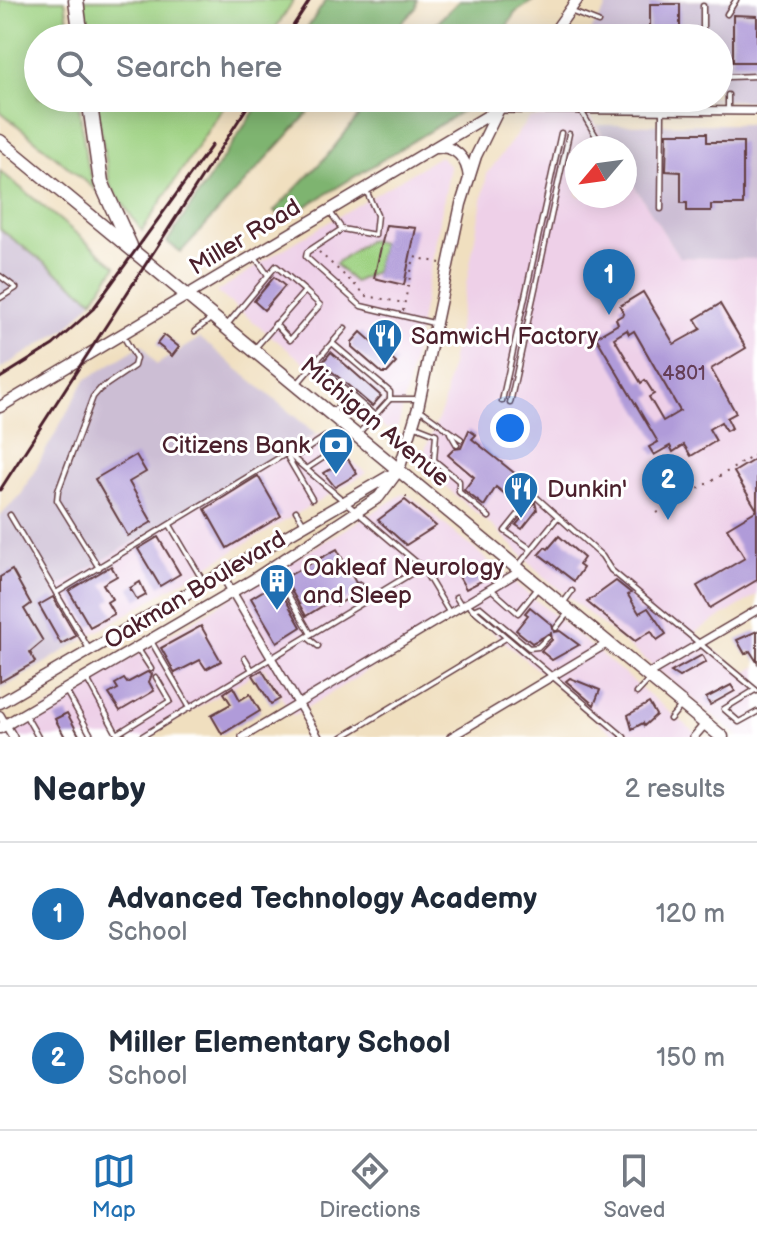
<!DOCTYPE html>
<style>
body{margin:0;font-family:"Balsamiq Sans",sans-serif;background:#f2f2f3;color:#1f2937}
.compass{position:absolute;left:565px;top:136px;width:72px;height:72px;border-radius:50%;background:#fff;box-shadow:0 4px 20px #0003;rotate:241deg}
.you{position:absolute;left:510px;top:428px;width:28px;height:28px;margin:-20px;border:6px solid #fff;border-radius:50%;background:#1a73e8;box-shadow:0 0 0 12px #1a73e833}
.badge{display:grid;place-items:center;width:52px;height:52px;border-radius:50%;background:#1f6fb2;color:#fff;font-size:26px;font-weight:700}
.pin{position:absolute;translate:-50% -66px;filter:drop-shadow(0 2px 4px #0008)}
.pin::after{content:'';position:absolute;top:42px;width:28px;height:24px;background:inherit;clip-path:polygon(0 0,100% 0,50% 100%)}
.list{margin:0;padding:0;list-style:none}
h2{display:flex;justify-content:space-between;align-items:center;height:104px;margin:0;padding:0 32px;font-size:34px}
h2 small{font-size:26px;font-weight:400;color:#747a83}
.list li{display:grid;grid-template-columns:52px 1fr auto;gap:24px;align-items:center;box-sizing:border-box;height:144px;padding:0 32px;border-top:2px solid #e0e1e3}
.list b{display:block;font-size:30px;white-space:nowrap}
.list p{margin:0;font-size:26px;white-space:nowrap;color:#747a83}
.list em{font-size:26px;font-style:normal;color:#747a83}
.icon{flex:none;width:44px;height:44px;fill:none;stroke:currentColor;stroke-width:2;stroke-linecap:round;stroke-linejoin:round}
.map{position:relative;flex:none;width:757px;height:737px;overflow:hidden}
.search{position:absolute;background:#fff;box-shadow:0 4px 20px #0003;left:24px;right:24px;top:24px;height:88px;display:flex;align-items:center;gap:20px;box-sizing:border-box;padding:0 28px;border-radius:44px;color:#747a83;font-size:30px}
.sheet{height:392px;background:#fff}
nav{display:flex;justify-content:space-around;align-items:center;box-sizing:border-box;height:112px;border-top:2px solid #e0e1e3;background:#fff;font-size:22px;color:#747a83}
nav a{display:grid;justify-items:center;gap:4px}
nav .on{color:#1f6fb2}
.map>svg:first-child{display:block}
.built{fill:#eed0e8}
.industrial{fill:#ccbed4}
.green{fill:#9ed282;stroke:#747856;stroke-width:2}
.forest{fill:#7eb470;stroke:#646a4e;stroke-width:2}
.building{fill:#b09bd9;fill-rule:evenodd}
.lines{fill:none;stroke-linecap:round;stroke-linejoin:round}
.lane-casing{stroke:#633c41;stroke-width:7}
.street-casing{stroke:#633c41;stroke-width:10}
.secondary-casing{stroke:#633c41;stroke-width:13}
.primary-casing{stroke:#633c41;stroke-width:15}
.highway-casing{stroke:#633c41;stroke-width:17}
.path{stroke:#633c41;stroke-width:2;stroke-dasharray:2 6;stroke-linecap:butt}
.lane{stroke:#fff;stroke-width:4}
.street{stroke:#fff;stroke-width:7}
.secondary{stroke:#fff;stroke-width:10}
.primary{stroke:#fff;stroke-width:12}
.highway{stroke:#fff;stroke-width:14}
.rail{stroke:#4a1f2b;stroke-width:3}
.labels{text-anchor:middle;dominant-baseline:central;stroke-width:6;stroke-linejoin:round;paint-order:stroke}
.number-label{font-size:20px;fill:#643e56}
.street-label{font-size:24px;fill:#4a1f2b;stroke:#fff}
.poi-label{font-size:24px;fill:#4a1f2b;stroke:#fff;text-anchor:start}
</style>
<div class="map">
<svg width="757" height="737" viewBox="0 0 757 737">
<rect width="100%" height="100%" fill="#fff"/>
<filter id="ink" filterUnits="userSpaceOnUse"><feTurbulence type="fractalNoise" baseFrequency=".0125" numOctaves="2"/><feDisplacementMap in="SourceGraphic" scale="16" xChannelSelector="R" yChannelSelector="G"/><feConvolveMatrix kernelMatrix="1 2 1 2 8 2 1 2 1" color-interpolation-filters="sRGB"/></filter>
<filter id="wash" filterUnits="userSpaceOnUse"><feTurbulence type="fractalNoise" baseFrequency=".006" numOctaves="4" result="noise"/><feDisplacementMap in="SourceGraphic" scale="32" xChannelSelector="R" yChannelSelector="G"/><feGaussianBlur stdDeviation="1.8" result="paint"/><feColorMatrix in="noise" values="0 0 0 0 0 0 0 0 0 0 0 0 0 0 0 0 0 1.4 0 .05"/><feComposite in="paint" operator="in"/></filter>
<g filter="url(#wash)">
<rect width="100%" height="100%" fill="#f0dfbf"/>
<g class="built">
<path d="M590 115 611 148H577V196H625V171L679 257 757 259V595L694 633 744 674 757 666V737H739L543 576 498 531 419 464 443 407 487 174 529 118Z"/>
<path d="M440 156 450 167 410 375 398 427 386 429 217 292 275 254Z"/>
<path d="M320 433 366 473 81 641 52 590Z"/>
<path d="M403 494 413 498 700 737H617L467 610 293 716 264 668 148 737H0Z"/>
</g>
<g class="industrial">
<path d="M757 0V101L588 98H719V38H586L606 8 604 1Z"/>
<path d="M757 124V259L679 257 625 171V148H611L597 125Z"/>
<path d="M0 229 93 300 67 328 0 369Z"/>
<path d="M200 338 316 434 53 590 81 641 0 690V516L21 495 85 380 143 344 156 365Z"/>
</g>
<g class="green">
<path d="M0 0H65L70 38H38V98H78L86 160 96 190 0 111Z"/>
<path d="M83 0H294L269 38H87Z"/>
<path d="M95 98H229L142 231 110 185Z"/>
<path d="M0 171 116 266 93 300 0 229Z"/>
<path d="M368 240 382 243 375 272 354 282 335 264Z"/>
</g>
<g class="forest">
<path d="M326 0H417L416 8 387 38H301Z"/>
<path d="M460 0H534L515 13 506 28 522 34 521 38H421Z"/>
<path d="M263 98H322L181 252 167 242Z"/>
<path d="M373 98H475L464 110 285 219 274 211 326 157Z"/>
</g>
<g id="blocks">
<g class="building">
<rect x="650" y="4" width="30" height="34"/>
<path d="M733 15 757 16V62H733Z"/>
<path d="M667 133H707V142H743V205H711V211H687V203H681V172L666 171Z"/>
<path d="M386 225 416 228 404 285 374 278Z"/>
<path d="M274 277 285 286 264 310 254 301Z"/>
<path d="M643 292 674 344 701 329 695 319 720 304 746 348 711 369 736 413 727 418 732 428 726 431 721 422 709 429 716 441 691 456 684 445 673 452 670 446 654 455 649 447 658 442 596 337 618 324 616 319 624 314 620 306ZM627 330 629 334 634 331 680 411 663 421 649 397 654 394 645 380 641 383 614 338Z"/>
<path d="M361 332 396 363 387 373H382L352 347V342Z"/>
<path d="M164 335 179 347 172 356 157 344Z"/>
<path d="M331 352 381 396 372 406 322 363Z"/>
<path d="M469 430 476 435 472 439 533 488 519 505 496 487 484 506 464 490 474 477 448 455 454 449 461 448Z"/>
<path d="M136 455 146 472 129 482 152 522 128 536 95 479Z"/>
<path d="M757 458V580L710 608 697 586 745 558 727 528 757 510 734 472Z"/>
<path d="M348 459 357 474 335 487 324 473Z"/>
<path d="M258 476 281 516 227 548 205 509Z"/>
<path d="M405 500 436 526 406 545 378 520Z"/>
<path d="M535 502 537 510 522 529 516 525Z"/>
<path d="M559 536 584 558 579 565 583 568 574 581 539 554 545 547 548 549Z"/>
<path d="M158 537 180 574 160 586 138 549Z"/>
<path d="M337 549 356 583 361 582 365 588 337 605 334 599 306 616 284 578Z"/>
<path d="M479 564 487 578 466 589 458 575Z"/>
<path d="M111 566 117 576 103 584 112 599 107 602 114 614 90 627 69 591Z"/>
<path d="M12 570 31 604 24 609 43 641 30 652 35 662 0 682V577Z"/>
<path d="M616 581 631 593 628 595 639 613 648 608 666 634 657 640 651 631 635 641 587 602Z"/>
<path d="M140 582 146 595 137 600 130 588Z"/>
<path d="M276 583 301 627 277 642 251 598Z"/>
<path d="M53 597 76 636 61 644 39 605Z"/>
<path d="M530 607 552 625 554 632 560 631 579 645 552 660 541 651 552 640 551 633 532 643 516 630 528 615 525 613Z"/>
<path d="M201 626 221 661 206 669 200 660 175 673 161 648Z"/>
<path d="M757 631V662L750 651 745 654 737 640Z"/>
<path d="M702 655 706 662 679 677 671 672Z"/>
<path d="M262 670 280 699 271 704 253 675Z"/>
<path d="M147 672 152 674 149 682 154 691 120 711 109 694 118 689 115 684 124 679 127 683Z"/>
<path d="M570 678 600 690 594 705 566 681Z"/>
<path d="M731 685 735 691 710 705 706 698Z"/>
<path d="M233 687 240 700 250 694 260 711 222 734 211 715 231 704 224 693Z"/>
<path d="M649 703 656 715 644 726 643 723 632 729 628 715Z"/>
<path d="M67 713 80 737H65L55 719Z"/>
</g>
</g>
</g>
<g filter="url(#ink)">
<use href="#blocks" fill-opacity="0" stroke="#633c41" stroke-width="2"/>
<g class="lines">
<defs>
<g id="lane">
<path d="M703 6V38"/>
<path d="M570 11 598 22"/>
<path d="M727 14 736 0"/>
<path d="M728 77 757 76"/>
<path d="M728 95V110"/>
<path d="M704 98V110"/>
<path d="M580 109 603 148"/>
<path d="M661 209 662 112"/>
<path d="M330 212 342 229 375 235 377 215 366 190"/>
<path d="M342 229 307 252 306 257 361 306 433 323"/>
<path d="M255 257 268 275"/>
<path d="M0 276 16 288 0 298"/>
<path d="M275 324 290 340 320 305 305 291"/>
<path d="M226 326 276 266 305 291 256 347"/>
<path d="M195 331 212 318"/>
<path d="M332 343 345 328"/>
<path d="M314 363 374 415"/>
<path d="M298 383 332 343 390 392V399L358 434"/>
<path d="M390 399H417"/>
<path d="M502 401 561 133"/>
<path d="M510 403 569 134"/>
<path d="M418 408 461 439"/>
<path d="M333 412 349 393"/>
<path d="M413 425 436 434 434 460 459 481V492L489 517"/>
<path d="M450 433 457 445"/>
<path d="M288 458 312 499"/>
<path d="M293 458 325 437"/>
<path d="M306 469 338 448"/>
<path d="M296 511 304 524"/>
<path d="M10 515 89 649"/>
<path d="M170 525 203 581"/>
<path d="M531 549 505 531 534 495 602 556 611 570 757 691"/>
<path d="M518 566 557 518"/>
<path d="M272 567 311 634"/>
<path d="M99 568 57 500 58 491 93 397 100 389 134 366 136 358 122 334"/>
<path d="M491 589 518 613 538 588"/>
<path d="M56 593 287 453 422 567 449 612"/>
<path d="M456 597 461 605"/>
<path d="M564 602 572 591"/>
<path d="M467 604 624 737"/>
<path d="M473 610 480 607 529 648 538 647 548 637"/>
<path d="M556 628 567 614"/>
<path d="M307 637 318 646"/>
<path d="M151 641 190 708"/>
<path d="M138 649 151 669"/>
<path d="M245 658 252 670"/>
<path d="M87 679 117 734 170 701 156 677"/>
<path d="M755 690 724 709 739 722 757 712"/>
<path d="M66 691 92 737"/>
<path d="M637 693 649 680"/>
<path d="M26 716 38 737"/>
<path d="M670 719 681 706"/>
<path d="M141 737 422 567"/>
<path d="M342 737 506 638"/>
</g>
<g id="street">
<path d="M499 109 757 111"/>
<path d="M221 573 318 737"/>
<path d="M646 675 757 610"/>
<path d="M0 715 13 737"/>
<path d="M243 737 520 571"/>
<path d="M451 737 608 643"/>
<path d="M694 737 706 723"/>
</g>
<g id="secondary">
<path d="M550 38 577 0"/>
<path d="M436 148C456 145 467 159 469 178"/>
<path d="M0 407 499 109 507 98"/>
<path d="M0 703 394 473"/>
<path d="M0 728 254 579 379 497 399 470 418 408 461 204 476 156 499 109"/>
</g>
<path id="primary" d="M0 141 722 737"/>
<g id="highway">
<path d="M76 0 81 38"/>
<path d="M89 98 101 182 130 246"/>
</g>
</defs>
<use href="#lane" class="lane-casing"/>
<use href="#street" class="street-casing"/>
<use href="#secondary" class="secondary-casing"/>
<use href="#primary" class="primary-casing"/>
<use href="#highway" class="highway-casing"/>
<g class="path">
<path d="M319 252 367 296 404 303"/>
<path d="M403 311 414 257 440 263"/>
<path d="M385 435 386 433"/>
<path d="M426 472 427 471"/>
<path d="M406 498V496"/>
<path d="M657 513 757 454"/>
</g>
<use href="#lane" class="lane"/>
<use href="#street" class="street"/>
<use href="#secondary" class="secondary"/>
<use href="#primary" class="primary"/>
<use href="#highway" class="highway"/>
<g class="rail">
<path d="M285 38 310 0"/>
<path d="M0 378 53 345 93 309 212 145"/>
<path d="M0 490 253 98"/>
</g>
</g>
</g>
<defs>
<symbol id="restaurant-pin" viewBox="-11 -11 22 30"><path d="M0 17L-7.5 6A9.5 9.5 0 1 1 7.5 6Z" fill="#1f6fb2" stroke="#fff"/><path d="M-5-6h1v4h1v-4h1v4h1v-4h1v5L-1.5 .5V6h-2V.5L-5-1ZM5-6V6H3V1.5H1.5Q1.5-4 5-6Z" fill="#fff"/></symbol>
<symbol id="bank-pin" viewBox="-11 -11 22 30"><path d="M0 17L-7.5 6A9.5 9.5 0 1 1 7.5 6Z" fill="#1f6fb2" stroke="#fff"/><path d="M-6-4H6V4H-6ZM0-2.3a2.3 2.3 0 1 0 0 4.6a2.3 2.3 0 1 0 0-4.6Z" fill="#fff"/></symbol>
<symbol id="building-pin" viewBox="-11 -11 22 30"><path d="M0 17L-7.5 6A9.5 9.5 0 1 1 7.5 6Z" fill="#1f6fb2" stroke="#fff"/><path d="M-4-6H4V6H1V3H-1V6H-4ZM-2.5-4.3h1.7v1.8h-1.7ZM.8-4.3h1.7v1.8H.8ZM-2.5-1h1.7V.8h-1.7ZM.8-1h1.7V.8H.8Z" fill="#fff"/></symbol>
</defs>
<g fill-rule="evenodd">
<use href="#restaurant-pin" x="365" y="316" width="40" height="54"/>
<use href="#bank-pin" x="316" y="425" width="40" height="54"/>
<use href="#restaurant-pin" x="501" y="469" width="40" height="54"/>
<use href="#building-pin" x="257" y="561" width="40" height="54"/>
</g>
<g class="labels">
<g class="number-label">
<text x="684" y="374">4801</text>
</g>
<g class="street-label">
<text transform="translate(245 237) rotate(-31)">Miller Road</text>
<text transform="translate(375 422) rotate(40)">Michigan Avenue</text>
<text transform="translate(195 590) rotate(-31)">Oakman Boulevard</text>
</g>
<g class="poi-label">
<text x="411" y="336">SamwicH Factory</text>
<text x="310" y="445" text-anchor="end">Citizens Bank</text>
<text x="547" y="489">Dunkin'</text>
<text x="303" y="567">Oakleaf Neurology<tspan x="303" dy="28">and Sleep</tspan></text>
</g>
</g>
</svg>
<svg class="compass" viewBox="-18 -18 36 36"><path d="M0-13l5 13h-10z" fill="#e53935"/><path d="M0 13l5-13h-10z" fill="#747a83"/></svg>
<div class="you"></div>
<div class="pin badge" style="left:609px;top:315px">1</div>
<div class="pin badge" style="left:668px;top:520px">2</div>
<div class="search"><svg class="icon" aria-label="search" viewBox="0 0 24 24"><circle cx="10" cy="10" r="6"/><path d="M15 15l6 6"/></svg>Search here</div>
</div>
<section class="sheet">
<h2>Nearby<small>2 results</small></h2>
<ul class="list">
<li><span class="badge">1</span><div><b>Advanced Technology Academy</b><p>School</p></div><em>120 m</em></li>
<li><span class="badge">2</span><div><b>Miller Elementary School</b><p>School</p></div><em>150 m</em></li>
</ul>
</section>
<nav>
<a class="on"><svg class="icon" aria-label="map" viewBox="0 0 24 24"><path d="M3 6l6-2 6 2 6-2v14l-6 2-6-2-6 2zM9 4v14M15 6v14"/></svg>Map</a>
<a><svg class="icon" aria-label="directions" viewBox="0 0 24 24"><path d="M12 3l9 9-9 9-9-9zM9 14v-3h6M13 9l2 2-2 2"/></svg>Directions</a>
<a><svg class="icon" aria-label="saved" viewBox="0 0 24 24"><path d="M7 4h10v16l-5-4-5 4z"/></svg>Saved</a>
</nav>
